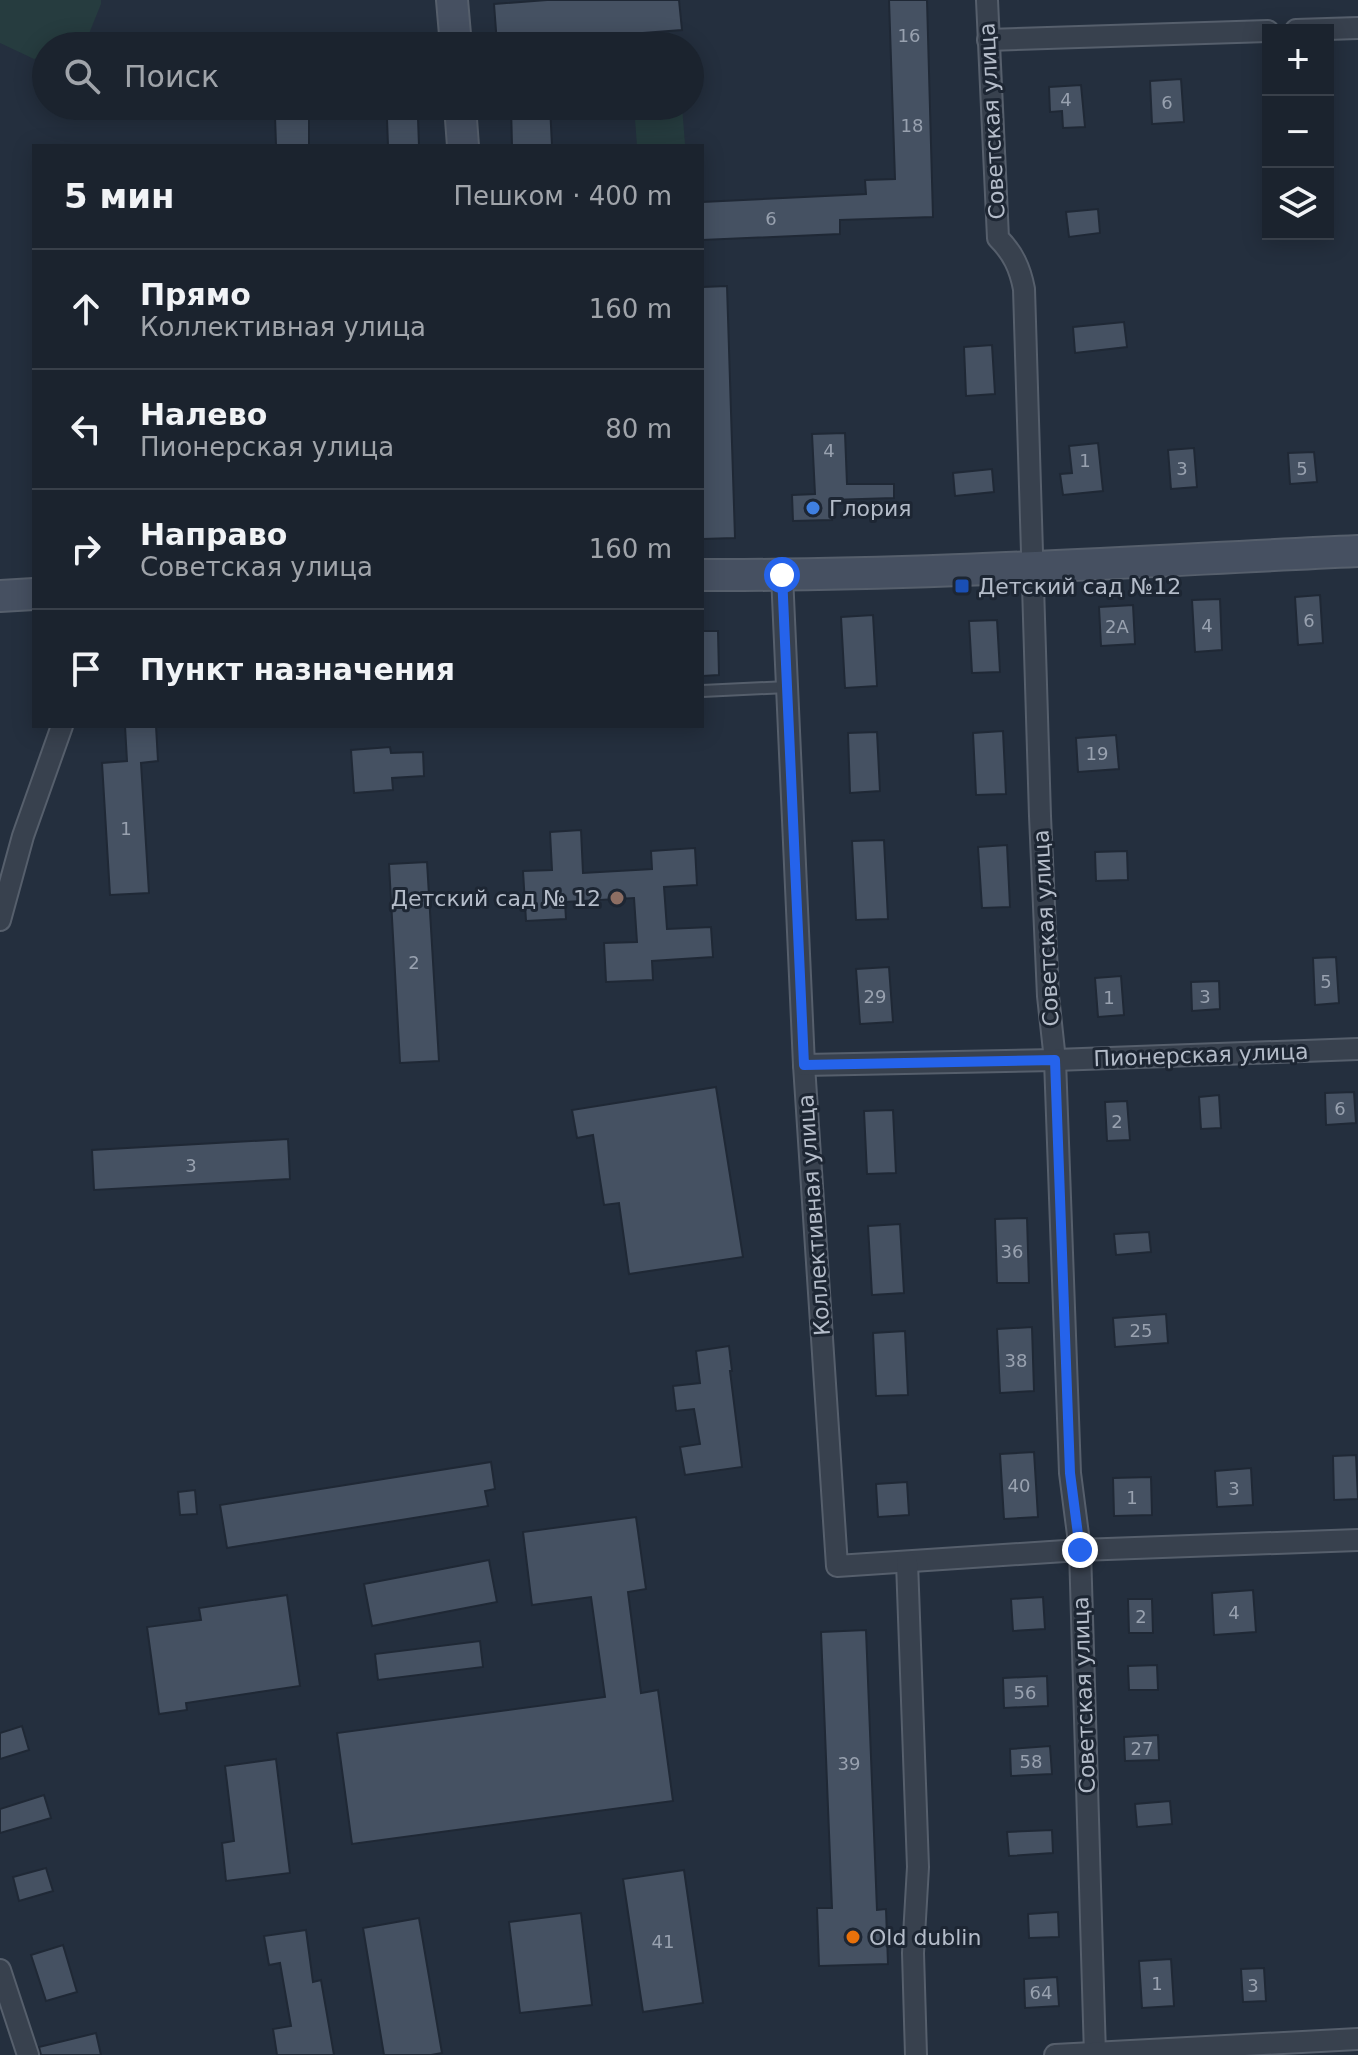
<!DOCTYPE html>
<html lang="ru">
<meta charset="utf-8">
<style>
body{margin:0;font-family:"DejaVu Sans",sans-serif;background:#242b36;color:#f1f3f6}
.controls{position:absolute;right:24px;top:24px;display:grid;overflow:hidden;border-radius:0px;box-shadow:0 4px 20px #0003}
.controls button{width:72px;height:72px;display:grid;place-items:center;padding:0;border:0;border-bottom:2px solid #39404a;background:#1b232e;color:#f1f3f6;font:40px sans-serif}
.stop{position:absolute;width:24px;height:24px;margin:-18px;border:6px solid #2563eb;border-radius:50%;background:#fff}
.stop.end{background:#2563eb;border-color:#fff;box-shadow:0 2px 8px #0008}
.list{margin:0;padding:0;list-style:none}
h2{display:flex;justify-content:space-between;align-items:center;height:104px;margin:0;padding:0 32px;font-size:34px}
h2 small{font-size:26px;font-weight:400;color:#a0a4aa}
.list li{display:grid;grid-template-columns:52px 1fr auto;gap:24px;align-items:center;box-sizing:border-box;height:120px;padding:0 32px;border-top:2px solid #39404a}
.list b{display:block;font-size:30px;white-space:nowrap}
.list p{margin:0;font-size:26px;white-space:nowrap;color:#a0a4aa}
.list em{font-size:26px;font-style:normal;color:#a0a4aa}
.icon{flex:none;width:44px;height:44px;fill:none;stroke:currentColor;stroke-width:2;stroke-linecap:round;stroke-linejoin:round}
.map{position:relative;flex:none;width:1358px;height:2055px;overflow:hidden}
.search{position:absolute;background:#1b232e;box-shadow:0 4px 20px #0003;left:32px;top:32px;width:672px;height:88px;display:flex;align-items:center;gap:20px;box-sizing:border-box;padding:0 28px;border-radius:44px;color:#a0a4aa;font-size:30px}
.panel{position:absolute;background:#1b232e;box-shadow:0 4px 20px #0003;left:32px;top:144px;width:672px;height:584px;border-radius:0px}
.map>svg:first-child{display:block}
.green{fill:#263c3f}
.building{fill:#455162;stroke:#1f2835;stroke-width:2}
.lines{fill:none;stroke-linecap:round;stroke-linejoin:round}
.lane-casing{stroke:#565f6c;stroke-width:14}
.street-casing{stroke:#565f6c;stroke-width:24}
.secondary-casing{stroke:#565f6c;stroke-width:34}
.lane{stroke:#38414e;stroke-width:10}
.street{stroke:#38414e;stroke-width:20}
.secondary{stroke:#465061;stroke-width:30}
.route{stroke:#2563eb;stroke-width:10}
.shop-dot{fill:#3f7fe0;stroke:#1d2633;stroke-width:3}
.transit-dot{fill:#1a4fb4;stroke:#1d2633;stroke-width:3}
.education-dot{fill:#8d6e63;stroke:#1d2633;stroke-width:3}
.food-dot{fill:#e8710a;stroke:#1d2633;stroke-width:3}
.labels{text-anchor:middle;dominant-baseline:central;stroke-width:6;stroke-linejoin:round;paint-order:stroke}
.number-label{font-size:18px;fill:#98a1af}
.street-label{font-size:22px;fill:#b4bcc9;stroke:#1d2633}
.poi-label{font-size:22px;fill:#b4bcc9;stroke:#1d2633;text-anchor:start}
</style>
<div class="map">
<svg width="1358" height="2055" viewBox="0 0 1358 2055">
<rect width="100%" height="100%" fill="#242f3e"/>
<g class="green">
<path d="M0 0H101V4L84 46H46V56L34 59 0 43Z"/>
<path d="M634 106H682L685 144 637 146Z"/>
</g>
<g class="building">
<path d="M547 0H679L682 30 497 44 494 4Z"/>
<path d="M889 0H927L933 217 840 220V234L702 240V202L866 194 865 180 895 179Z"/>
<path d="M1181 79 1184 122 1152 124 1150 81Z"/>
<path d="M1081 85 1085 127 1063 128 1062 111 1050 112 1049 87Z"/>
<path d="M511 106H550L552 146H512Z"/>
<path d="M309 115V145H276L275 116Z"/>
<path d="M418 118 419 146H388L387 119Z"/>
<path d="M1098 209 1100 233 1069 237 1066 212Z"/>
<path d="M727 286 735 538 702 539V287Z"/>
<path d="M1124 322 1127 347 1075 353 1073 327Z"/>
<path d="M992 345 995 394 966 396 964 347Z"/>
<path d="M845 433 847 484H894V498L831 500 832 520 793 521 792 495 815 494 812 434Z"/>
<path d="M1098 443 1103 491 1063 495 1060 474 1072 473 1069 446Z"/>
<path d="M1194 448 1197 487 1171 489 1168 450Z"/>
<path d="M1314 452 1317 482 1290 484 1288 453Z"/>
<path d="M992 469 994 492 955 496 953 473Z"/>
<path d="M1320 595 1323 643 1298 645 1295 597Z"/>
<path d="M1220 599 1222 650 1195 652 1192 600Z"/>
<path d="M1133 605 1135 644 1101 646 1099 607Z"/>
<path d="M873 615 877 686 845 688 841 617Z"/>
<path d="M997 620 1000 672 972 673 969 621Z"/>
<path d="M702 631H718L719 675 702 676Z"/>
<path d="M125 726H156L158 761 141 763 149 893 110 895 102 763 127 761Z"/>
<path d="M1003 731 1006 794 976 795 973 733Z"/>
<path d="M877 732 880 791 850 793 848 733Z"/>
<path d="M1116 735 1119 769 1078 772 1076 738Z"/>
<path d="M390 747 391 753 423 752 424 776 392 778 393 790 354 793 351 750Z"/>
<path d="M581 830 583 873 652 869 651 851 695 848 697 885 664 887 667 929 711 927 713 957 652 961 653 980 606 982 604 943 637 942 634 898 565 902 566 919 526 921 523 871 552 870 550 832Z"/>
<path d="M884 840 888 919 856 920 852 841Z"/>
<path d="M1007 845 1010 907 982 908 978 847Z"/>
<path d="M1127 851 1128 880 1096 881 1095 852Z"/>
<path d="M427 862 439 1061 400 1063 389 864Z"/>
<path d="M1336 957 1339 1003 1315 1005 1313 958Z"/>
<path d="M889 967 893 1022 860 1024 856 969Z"/>
<path d="M1121 976 1124 1015 1098 1017 1095 978Z"/>
<path d="M1219 981 1220 1009 1192 1011 1191 982Z"/>
<path d="M716 1087 743 1257 629 1274 619 1203 604 1205 593 1135 577 1138 572 1110Z"/>
<path d="M1354 1092 1356 1123 1326 1125 1325 1093Z"/>
<path d="M1219 1095 1221 1128 1201 1129 1199 1097Z"/>
<path d="M1127 1101 1130 1140 1107 1141 1105 1102Z"/>
<path d="M893 1110 896 1173 867 1174 864 1111Z"/>
<path d="M288 1139 290 1179 94 1190 92 1150Z"/>
<path d="M1027 1218 1029 1283H997L995 1219Z"/>
<path d="M900 1224 904 1293 872 1295 868 1226Z"/>
<path d="M1149 1232 1151 1252 1116 1255 1114 1234Z"/>
<path d="M1166 1314 1168 1343 1115 1347 1113 1318Z"/>
<path d="M1032 1327 1034 1391 1000 1393 997 1329Z"/>
<path d="M905 1331 908 1395 876 1396 873 1333Z"/>
<path d="M729 1346 732 1371H730L742 1467 685 1475 680 1447 700 1444 694 1409 676 1411 673 1386 700 1383 696 1351Z"/>
<path d="M1034 1452 1038 1517 1004 1519 1000 1454Z"/>
<path d="M1356 1455 1358 1499 1334 1500 1333 1456Z"/>
<path d="M491 1462 495 1489 485 1491 488 1506 227 1548 220 1505Z"/>
<path d="M1251 1468 1253 1505 1217 1507 1215 1471Z"/>
<path d="M1151 1477 1152 1515 1114 1516 1113 1478Z"/>
<path d="M907 1482 909 1515 878 1517 876 1484Z"/>
<path d="M195 1490 197 1514 180 1515 178 1492Z"/>
<path d="M636 1517 646 1589 628 1592 641 1693 658 1690 673 1801 352 1844 337 1733 605 1697 591 1597 532 1605 523 1532Z"/>
<path d="M489 1560 497 1602 372 1626 364 1584Z"/>
<path d="M1253 1590 1256 1632 1214 1635 1212 1593Z"/>
<path d="M287 1595 300 1686 186 1703 187 1710 159 1714 147 1627 201 1620 199 1608Z"/>
<path d="M1043 1597 1045 1629 1013 1631 1011 1599Z"/>
<path d="M1128 1599H1152L1153 1633H1129Z"/>
<path d="M866 1630 877 1910 886 1909 888 1964 819 1966 817 1908H832L821 1632Z"/>
<path d="M480 1641 483 1667 378 1680 375 1654Z"/>
<path d="M1157 1665 1158 1690H1129L1128 1666Z"/>
<path d="M1047 1676 1048 1706 1004 1708 1003 1678Z"/>
<path d="M22 1726 29 1750 0 1759V1733Z"/>
<path d="M1158 1735 1159 1760 1125 1761 1124 1737Z"/>
<path d="M1050 1746 1052 1774 1011 1776 1010 1749Z"/>
<path d="M276 1759 290 1873 226 1881 222 1843 234 1841 225 1766Z"/>
<path d="M44 1795 51 1818 0 1833V1809Z"/>
<path d="M1170 1801 1172 1824 1137 1827 1135 1804Z"/>
<path d="M1052 1830 1053 1853 1009 1856 1007 1832Z"/>
<path d="M46 1868 53 1891 19 1901 13 1877Z"/>
<path d="M684 1870 703 2003 643 2012 623 1879Z"/>
<path d="M1058 1912 1059 1937 1029 1938 1028 1914Z"/>
<path d="M581 1913 592 2005 520 2013 509 1922Z"/>
<path d="M419 1918 442 2053 431 2055H384L363 1928Z"/>
<path d="M306 1930 313 1982 321 1980 334 2055H277L273 2029 291 2026 280 1963 269 1965 264 1936Z"/>
<path d="M63 1945 77 1992 46 2001 31 1955Z"/>
<path d="M1171 1959 1174 2006 1142 2008 1139 1961Z"/>
<path d="M1264 1968 1266 2001 1243 2002 1241 1969Z"/>
<path d="M1057 1977 1059 2006 1025 2008 1024 1979Z"/>
<path d="M96 2033 101 2055H41L39 2047Z"/>
</g>
<g class="lines">
<defs>
<path id="lane" d="M702 691 787 687"/>
<g id="street">
<path d="M987 0 998 238C1013 253 1020 268 1024 289L1040 816 1048 996 1055 1060 1070 1473 1080 1550 1095 2055"/>
<path d="M1296 30 1358 28"/>
<path d="M988 40 1268 31"/>
<path d="M782 575 804 1065 837 1566 1080 1550 1358 1540"/>
<path d="M0 920 23 836 62 726"/>
<path d="M804 1065 1055 1060 1358 1049"/>
<path d="M907 1562 918 1867 913 1953 916 2055"/>
<path d="M0 1970 28 2055"/>
<path d="M1055 2055 1358 2039"/>
</g>
<g id="secondary">
<path d="M452 0 456 46"/>
<path d="M460 106 463 146"/>
<path d="M702 575C921 576 1140 561 1358 551"/>
<path d="M0 596 34 594"/>
</g>
</defs>
<use href="#lane" class="lane-casing"/>
<use href="#street" class="street-casing"/>
<use href="#secondary" class="secondary-casing"/>
<use href="#lane" class="lane"/>
<use href="#street" class="street"/>
<use href="#secondary" class="secondary"/>
</g>
<g class="lines">
<path class="route" d="M782 575 804 1065 1055 1060 1070 1473 1080 1550"/>
</g>
<circle class="shop-dot" cx="813" cy="508" r="8"/>
<rect class="transit-dot" x="954" y="578" width="16" height="16" rx="4"/>
<circle class="education-dot" cx="617" cy="898" r="8"/>
<circle class="food-dot" cx="853" cy="1937" r="8"/>
<g class="labels">
<g class="number-label">
<text x="909" y="35">16</text>
<text x="1066" y="99">4</text>
<text x="1167" y="102">6</text>
<text x="912" y="125">18</text>
<text x="771" y="218">6</text>
<text x="829" y="450">4</text>
<text x="1085" y="460">1</text>
<text x="1182" y="468">3</text>
<text x="1302" y="468">5</text>
<text x="1309" y="620">6</text>
<text x="1207" y="625">4</text>
<text x="1117" y="626">2А</text>
<text x="1097" y="753">19</text>
<text x="126" y="828">1</text>
<text x="414" y="962">2</text>
<text x="1326" y="981">5</text>
<text x="875" y="996">29</text>
<text x="1205" y="996">3</text>
<text x="1109" y="997">1</text>
<text x="1340" y="1108">6</text>
<text x="1117" y="1121">2</text>
<text x="191" y="1165">3</text>
<text x="1012" y="1251">36</text>
<text x="1141" y="1330">25</text>
<text x="1016" y="1360">38</text>
<text x="1019" y="1485">40</text>
<text x="1234" y="1488">3</text>
<text x="1132" y="1497">1</text>
<text x="1234" y="1612">4</text>
<text x="1141" y="1616">2</text>
<text x="1025" y="1692">56</text>
<text x="1142" y="1748">27</text>
<text x="1031" y="1761">58</text>
<text x="849" y="1763">39</text>
<text x="663" y="1941">41</text>
<text x="1157" y="1983">1</text>
<text x="1253" y="1985">3</text>
<text x="1041" y="1992">64</text>
</g>
<g class="street-label">
<text transform="translate(992 121) rotate(-93)">Советская улица</text>
<text transform="translate(1046 928) rotate(-93)">Советская улица</text>
<text transform="translate(1201 1055) rotate(-2)">Пионерская улица</text>
<text transform="translate(814 1215) rotate(-94)">Коллективная улица</text>
<text transform="translate(1084 1695) rotate(-92)">Советская улица</text>
</g>
<g class="poi-label">
<text x="829" y="508">Глория</text>
<text x="978" y="586">Детский сад №12</text>
<text x="601" y="898" text-anchor="end">Детский сад № 12</text>
<text x="869" y="1937">Old dublin</text>
</g>
</g>
</svg>
<div class="controls">
<button>+</button>
<button>−</button>
<button><svg class="icon" aria-label="layers" viewBox="0 0 24 24"><path d="M12 4l9 5-9 5-9-5zM3 14l9 5 9-5"/></svg></button>
</div>
<div class="stop" style="left:782px;top:575px"></div>
<div class="stop end" style="left:1080px;top:1550px"></div>
<div class="search"><svg class="icon" aria-label="search" viewBox="0 0 24 24"><circle cx="10" cy="10" r="6"/><path d="M15 15l6 6"/></svg>Поиск</div>
<section class="panel">
<h2>5 мин<small>Пешком · 400 m</small></h2>
<ul class="list">
<li><svg class="icon" aria-label="ahead" viewBox="0 0 24 24"><path d="M12 20V5M6 11l6-6 6 6"/></svg><div><b>Прямо</b><p>Коллективная улица</p></div><em>160 m</em></li>
<li><svg class="icon" aria-label="left" viewBox="0 0 24 24"><path d="M17 20v-9H6M10 6l-5 5 5 5"/></svg><div><b>Налево</b><p>Пионерская улица</p></div><em>80 m</em></li>
<li><svg class="icon" aria-label="right" viewBox="0 0 24 24"><path d="M7 20v-9h11M14 6l5 5-5 5"/></svg><div><b>Направо</b><p>Советская улица</p></div><em>160 m</em></li>
<li><svg class="icon" aria-label="arrive" viewBox="0 0 24 24"><path d="M6 21V4h12l-3 4 3 4H6"/></svg><div><b>Пункт назначения</b></div></li>
</ul>
</section>
</div>
